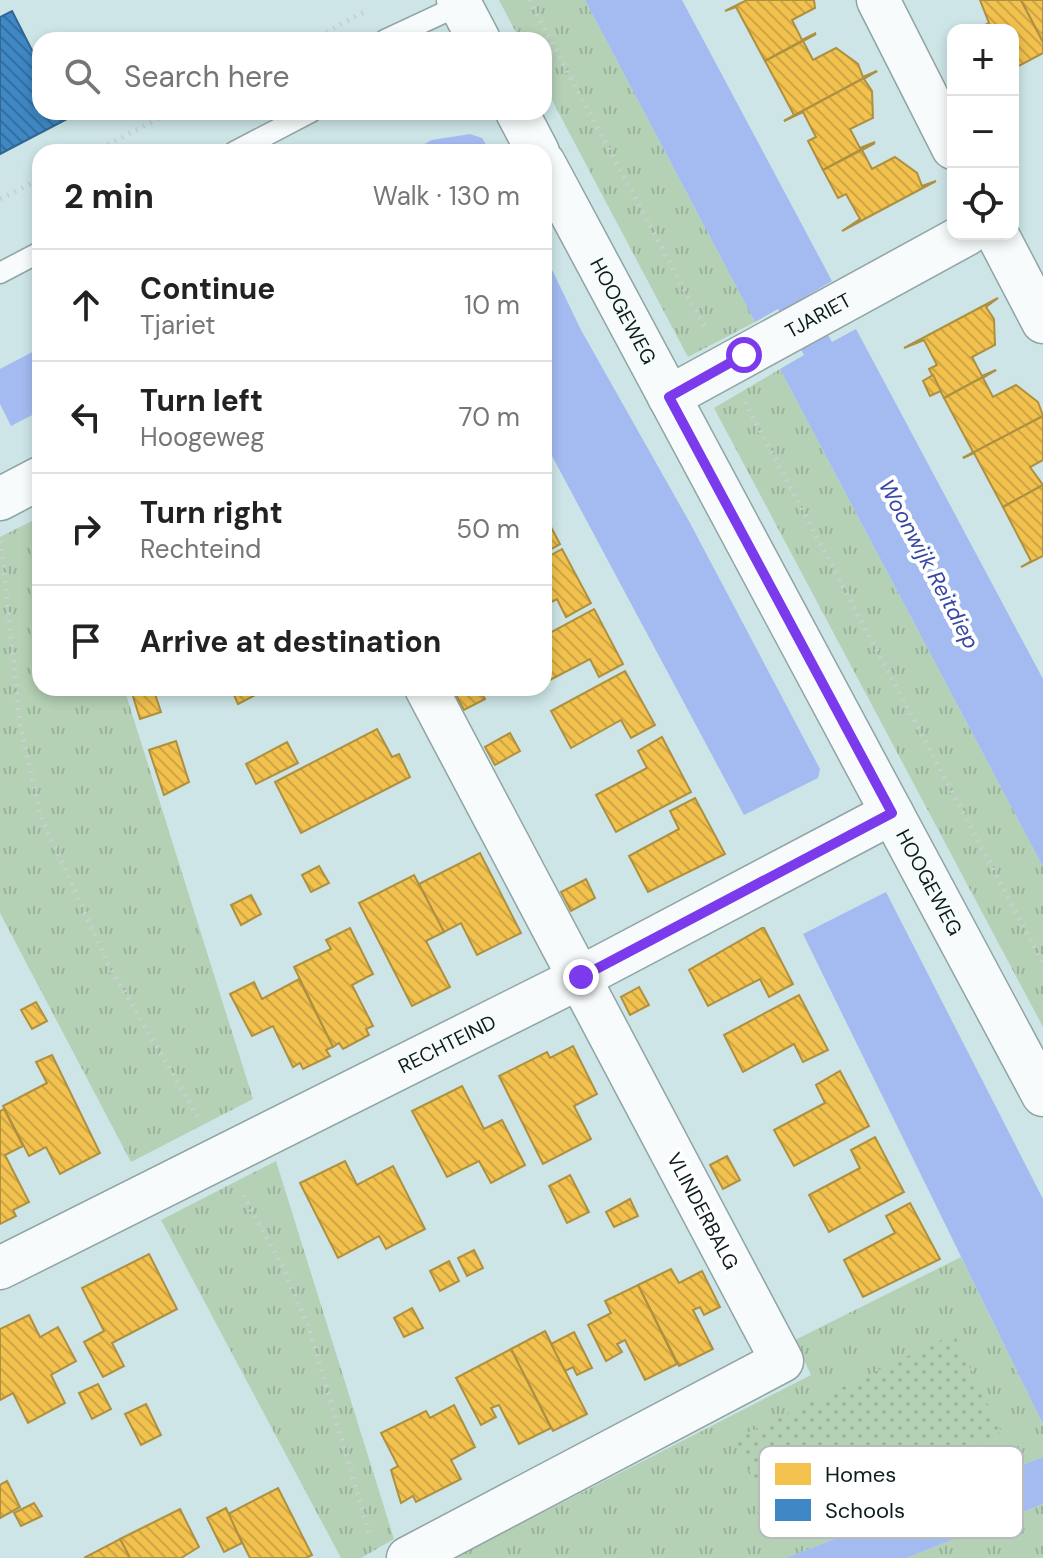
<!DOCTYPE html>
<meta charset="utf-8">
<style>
body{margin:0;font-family:"DM Sans",sans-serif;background:#f2f2f2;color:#222}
.controls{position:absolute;right:24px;top:24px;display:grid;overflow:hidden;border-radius:16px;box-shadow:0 4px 12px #0003}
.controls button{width:72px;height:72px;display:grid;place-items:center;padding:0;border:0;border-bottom:2px solid #e0e0e0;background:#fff;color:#222;font:40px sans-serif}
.stop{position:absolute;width:24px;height:24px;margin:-18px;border:6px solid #7c3aed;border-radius:50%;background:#fff}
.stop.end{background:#7c3aed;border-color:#fff;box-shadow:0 2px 8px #0008}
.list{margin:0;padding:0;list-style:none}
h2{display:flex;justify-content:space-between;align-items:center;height:104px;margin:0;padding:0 32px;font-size:34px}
h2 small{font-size:26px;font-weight:400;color:#767676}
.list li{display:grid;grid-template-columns:52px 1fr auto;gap:24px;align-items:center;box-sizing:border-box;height:112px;padding:0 32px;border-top:2px solid #e0e0e0}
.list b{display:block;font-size:30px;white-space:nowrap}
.list p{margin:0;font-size:26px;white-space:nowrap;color:#767676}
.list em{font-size:26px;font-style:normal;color:#767676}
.icon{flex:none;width:44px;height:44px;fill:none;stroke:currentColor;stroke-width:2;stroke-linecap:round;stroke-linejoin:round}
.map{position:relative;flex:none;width:1043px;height:1558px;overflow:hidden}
.search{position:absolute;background:#fff;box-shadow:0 4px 12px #0003;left:32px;top:32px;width:520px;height:88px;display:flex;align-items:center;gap:20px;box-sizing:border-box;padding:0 28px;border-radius:24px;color:#767676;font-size:30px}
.panel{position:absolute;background:#fff;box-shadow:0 4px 12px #0003;left:32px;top:144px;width:520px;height:552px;border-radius:24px}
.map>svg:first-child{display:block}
.grass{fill:url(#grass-tufts)}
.park{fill:url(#park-dots)}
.water{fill:#a4bbf2}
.homes{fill:url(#homes-back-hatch);stroke:#ad9040;stroke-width:2}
.schools{fill:url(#schools-back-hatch);stroke:#306893;stroke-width:2}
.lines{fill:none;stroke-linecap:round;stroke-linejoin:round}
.service-casing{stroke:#90a4a5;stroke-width:23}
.minor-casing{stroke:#90a4a5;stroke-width:45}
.path{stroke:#c9d0d0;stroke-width:5;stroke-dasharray:2 6;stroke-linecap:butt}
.service{stroke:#f8fbfb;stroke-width:20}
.minor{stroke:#f8fbfb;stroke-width:42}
.route{stroke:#7c3aed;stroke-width:10}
.labels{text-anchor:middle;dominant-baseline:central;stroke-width:8;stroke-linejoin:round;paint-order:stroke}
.street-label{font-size:20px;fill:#0c1d1e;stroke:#fff}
.water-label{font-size:22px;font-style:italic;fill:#3748a2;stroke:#fff}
.key{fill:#fff;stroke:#b6bbbc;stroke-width:2}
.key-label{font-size:22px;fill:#0c1d1e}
</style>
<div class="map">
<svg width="1043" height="1558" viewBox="0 0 1043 1558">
<defs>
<pattern id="grass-tufts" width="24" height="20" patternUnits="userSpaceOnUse" patternTransform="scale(2)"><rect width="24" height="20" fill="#b4d0b5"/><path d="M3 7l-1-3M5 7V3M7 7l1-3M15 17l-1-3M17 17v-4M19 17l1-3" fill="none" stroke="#9ab29b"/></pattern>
<pattern id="park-dots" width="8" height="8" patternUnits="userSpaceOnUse" patternTransform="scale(2)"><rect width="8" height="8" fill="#b4d0b5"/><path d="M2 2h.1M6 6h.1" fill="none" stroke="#9ab29b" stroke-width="1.8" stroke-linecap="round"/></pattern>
<pattern id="homes-back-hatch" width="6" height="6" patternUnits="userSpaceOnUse" patternTransform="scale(2)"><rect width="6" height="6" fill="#f2c14e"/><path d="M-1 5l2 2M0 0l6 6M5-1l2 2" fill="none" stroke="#cea544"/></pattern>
<pattern id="schools-back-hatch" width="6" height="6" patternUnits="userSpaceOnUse" patternTransform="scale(2)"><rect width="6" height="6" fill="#3f88c5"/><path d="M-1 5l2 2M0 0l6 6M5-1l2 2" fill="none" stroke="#336f9f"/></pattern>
</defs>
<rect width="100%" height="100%" fill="#cde5e7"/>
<g class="grass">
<path d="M499 0H585L755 322 688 357 544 85V40H520Z"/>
<path d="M780 369 1043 867V1027L714 408Z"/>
<path d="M40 517V688H124L253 1099 131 1162 0 913V537Z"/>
<path d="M276 1161 394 1539 361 1558H341L161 1220Z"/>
<path d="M961 1257 1043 1424V1457L786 1558H454L811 1375 795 1340Z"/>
<path d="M1043 1504V1558H906Z"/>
</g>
<path class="park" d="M954 1334 1001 1432 781 1537 734 1439Z"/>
<g class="water">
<path d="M585 0H682L832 281 807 296 832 342 856 329 1043 679V867L780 369 804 355 778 309 755 322Z"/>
<path d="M470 134 482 138 491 152H409L432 140Z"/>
<path d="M544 253 581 330 690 523 820 769 818 778 744 815 544 441Z"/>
<path d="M40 348V411L11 426 0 404V369Z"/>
<path d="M886 892 1043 1199V1424L803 934Z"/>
<path d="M1043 1457V1504L906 1558H786Z"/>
</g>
<g class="homes">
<path d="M747 0H814L815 8 792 20 802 40 816 33 765 61 736 7 725 11Z"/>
<path d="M980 0H1021L1043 42V53L1013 69V30H976L989 23Z"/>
<path d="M1021 0H1043V42Z"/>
<path d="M816 34 803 41 813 60 836 48 858 64 863 77 877 71 784 121 794 115 765 61Z"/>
<path d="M877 71 864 79 872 91 873 118 850 129 860 148 875 142 823 170 808 141 816 137 803 112 784 121Z"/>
<path d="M875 143 862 150 872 169 895 157 917 173 922 186 936 181 842 231 860 219 846 194 838 198 823 170Z"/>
<path d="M998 298 986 307 994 319 995 345 972 357 982 376 996 370 944 398 929 369 937 365 924 340 904 348Z"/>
<path d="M996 370 983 378 993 397 1016 385 1038 402 1043 416 963 458 973 452 944 398Z"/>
<path d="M933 375 941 391 930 396 923 381Z"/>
<path d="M1043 416V460L1030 467 1043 485 1003 507 974 453 963 458Z"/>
<path d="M1043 485V556L1021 567 1031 561 1003 507Z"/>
<path d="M544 514 560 544 544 553Z"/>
<path d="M562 549 591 603 566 617 557 599 544 606V559Z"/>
<path d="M594 609 623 664 599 677 590 659 544 683V636Z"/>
<path d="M625 671 655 725 631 738 621 720 571 748 551 711Z"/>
<path d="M153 688 161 712 140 719 132 693Z"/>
<path d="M231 688H269L238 704Z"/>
<path d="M452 688H479L485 699 464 710Z"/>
<path d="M377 729 392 757 399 754 410 777 301 833 275 782Z"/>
<path d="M510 733 520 751 495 765 485 747Z"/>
<path d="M662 737 691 792 616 832 596 795 647 768 638 751Z"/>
<path d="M176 741 189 782 164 795 149 750Z"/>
<path d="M287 742 298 763 256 784 246 764Z"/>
<path d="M695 798 725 854 648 892 629 856 679 829 670 811Z"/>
<path d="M480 853 521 933 477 955 461 923 444 932 419 884Z"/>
<path d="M319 866 329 883 311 892 302 875Z"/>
<path d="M414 875 444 932 426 941 450 987 412 1006 359 903Z"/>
<path d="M586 879 595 898 571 911 561 892Z"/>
<path d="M251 895 261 914 241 925 231 905Z"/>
<path d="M350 928 373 974 352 985 373 1026 366 1029 369 1035 343 1049 339 1043 333 1047 294 967 331 949 326 940Z"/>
<path d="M762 928H764L793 984 769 997 760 979 708 1006 689 970Z"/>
<path d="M299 979 333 1047 326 1050 330 1056 303 1069 300 1063 293 1067 273 1026 252 1036 230 994 254 982 262 999Z"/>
<path d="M639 987 649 1005 630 1015 621 997Z"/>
<path d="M799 995 828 1050 803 1062 794 1044 743 1072 724 1035Z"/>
<path d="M36 1002 47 1021 32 1029 21 1010Z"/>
<path d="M573 1046 597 1094 574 1106 591 1139 543 1164 499 1076 547 1052 550 1058Z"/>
<path d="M52 1055 100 1153 60 1174 46 1147 29 1156 3 1106 47 1083 36 1062Z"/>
<path d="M840 1071 869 1126 794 1166 774 1130 825 1103 816 1085Z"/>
<path d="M462 1086 484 1129 502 1120 525 1165 491 1183 479 1161 447 1177 412 1111Z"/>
<path d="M4 1109 23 1146 5 1155 29 1202 13 1210 16 1216 0 1224V1111Z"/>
<path d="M875 1137 904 1192 829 1232 809 1195 860 1168 851 1150Z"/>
<path d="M727 1156 740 1180 723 1189 710 1165Z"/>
<path d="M345 1161 357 1185 393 1166 425 1229 386 1249 379 1236 338 1258 300 1183Z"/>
<path d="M570 1175 589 1212 567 1223 549 1186Z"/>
<path d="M630 1199 638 1216 614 1227 606 1212Z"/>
<path d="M910 1203 940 1259 863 1297 844 1260 895 1233 886 1216Z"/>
<path d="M474 1250 483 1268 467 1276 458 1258Z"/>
<path d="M149 1254 177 1309 112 1343 124 1366 103 1377 84 1342 104 1331 82 1288Z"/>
<path d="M449 1261 459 1281 440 1291 430 1271Z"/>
<path d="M671 1269 679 1283 702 1271 720 1307 704 1315 700 1307 693 1310 713 1349 679 1366 638 1285Z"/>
<path d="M638 1285 677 1364 645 1380 625 1340 617 1344 622 1352 606 1361 588 1325 611 1313 605 1301Z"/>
<path d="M412 1308 423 1328 404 1337 394 1318Z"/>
<path d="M29 1315 40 1337 58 1327 76 1361 51 1375 65 1403 28 1423 13 1393 0 1400V1329Z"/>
<path d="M545 1331 587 1414 553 1431 511 1349Z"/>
<path d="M574 1332 592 1368 577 1375 573 1367 565 1371 551 1344Z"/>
<path d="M511 1349 551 1428 519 1444 499 1405 491 1408 496 1417 481 1425 456 1378Z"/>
<path d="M98 1384 111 1409 92 1419 79 1393Z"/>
<path d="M146 1404 161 1435 141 1445 125 1414Z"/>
<path d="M454 1405 475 1447 451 1460 461 1479 416 1502 413 1496 401 1503 391 1470 398 1466 381 1433 426 1411 430 1418Z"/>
<path d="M7 1481 20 1507 0 1518V1485Z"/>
<path d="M278 1488 312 1555 306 1558H250L228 1514Z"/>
<path d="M34 1503 42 1516 21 1526 14 1513Z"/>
<path d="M226 1508 242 1543 224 1552 207 1518Z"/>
<path d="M180 1509 199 1547 181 1558H130L120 1539Z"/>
<path d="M120 1539 130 1558H84Z"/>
</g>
<path class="schools" d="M12 11 40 66V112H64L67 119 0 154V17Z"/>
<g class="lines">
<defs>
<g id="service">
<path d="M385 40 460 5"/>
<path d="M234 152 311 112"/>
<path d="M0 273 40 252"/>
</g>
<g id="minor">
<path d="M458 0 479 40"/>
<path d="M878 0 953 148"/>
<path d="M517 112 538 152"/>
<path id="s1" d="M544 163 1043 1095"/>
<path d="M997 234 1043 322"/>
<path id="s2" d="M669 397 967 234"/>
<path d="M0 499 40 478"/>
<path id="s3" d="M0 1268 581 977 892 813"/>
<path d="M408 1558 782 1361 426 688"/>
</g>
</defs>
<use href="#service" class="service-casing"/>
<use href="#minor" class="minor-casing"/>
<g class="path">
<path d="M529 0 706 330"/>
<path d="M312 40 364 12"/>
<path d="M93 152 171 112"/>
<path d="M0 199 40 179"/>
<path d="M745 402 1043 963"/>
<path d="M1 541 20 724 40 814 108 964 200 1120"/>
<path d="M243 1195 281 1263 310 1331 370 1536"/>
</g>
<use href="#service" class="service"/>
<use href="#minor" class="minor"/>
</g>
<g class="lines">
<path class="route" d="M581 977 892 813 669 397 744 355"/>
</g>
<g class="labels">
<g class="street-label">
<text stroke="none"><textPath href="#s1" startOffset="168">HOOGEWEG</textPath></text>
<text stroke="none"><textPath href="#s2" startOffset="170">TJARIET</textPath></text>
<text stroke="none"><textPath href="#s1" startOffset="816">HOOGEWEG</textPath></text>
<text stroke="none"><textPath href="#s3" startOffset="500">RECHTEIND</textPath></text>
<text transform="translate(703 1211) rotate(62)">VLINDERBALG</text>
</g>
<g class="water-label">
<text transform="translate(929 564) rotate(62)">Woonwijk Reitdiep</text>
</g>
</g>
<rect x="759" y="1446" width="264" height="92" rx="12" class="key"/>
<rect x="775" y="1463" width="36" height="22" fill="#f2c14e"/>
<rect x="775" y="1499" width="36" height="22" fill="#3f88c5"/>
<g class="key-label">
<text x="825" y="1482">Homes</text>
<text x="825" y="1518">Schools</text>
</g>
</svg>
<div class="controls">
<button>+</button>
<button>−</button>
<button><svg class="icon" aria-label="locate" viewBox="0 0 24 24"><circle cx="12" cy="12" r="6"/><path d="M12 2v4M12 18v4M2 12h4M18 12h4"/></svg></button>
</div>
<div class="stop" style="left:744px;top:355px"></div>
<div class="stop end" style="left:581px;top:977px"></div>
<div class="search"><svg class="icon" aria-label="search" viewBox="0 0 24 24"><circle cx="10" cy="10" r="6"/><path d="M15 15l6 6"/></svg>Search here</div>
<section class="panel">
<h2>2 min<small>Walk · 130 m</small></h2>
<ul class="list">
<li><svg class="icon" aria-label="ahead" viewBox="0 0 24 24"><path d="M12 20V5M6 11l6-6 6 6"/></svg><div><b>Continue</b><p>Tjariet</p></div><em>10 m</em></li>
<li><svg class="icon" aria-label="left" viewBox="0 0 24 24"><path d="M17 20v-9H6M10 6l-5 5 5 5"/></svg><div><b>Turn left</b><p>Hoogeweg</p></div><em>70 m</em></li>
<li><svg class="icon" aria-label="right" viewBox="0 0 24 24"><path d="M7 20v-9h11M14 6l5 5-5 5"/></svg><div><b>Turn right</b><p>Rechteind</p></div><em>50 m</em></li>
<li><svg class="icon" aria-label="arrive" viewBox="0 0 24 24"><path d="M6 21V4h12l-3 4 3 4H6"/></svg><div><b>Arrive at destination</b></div></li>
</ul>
</section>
</div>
